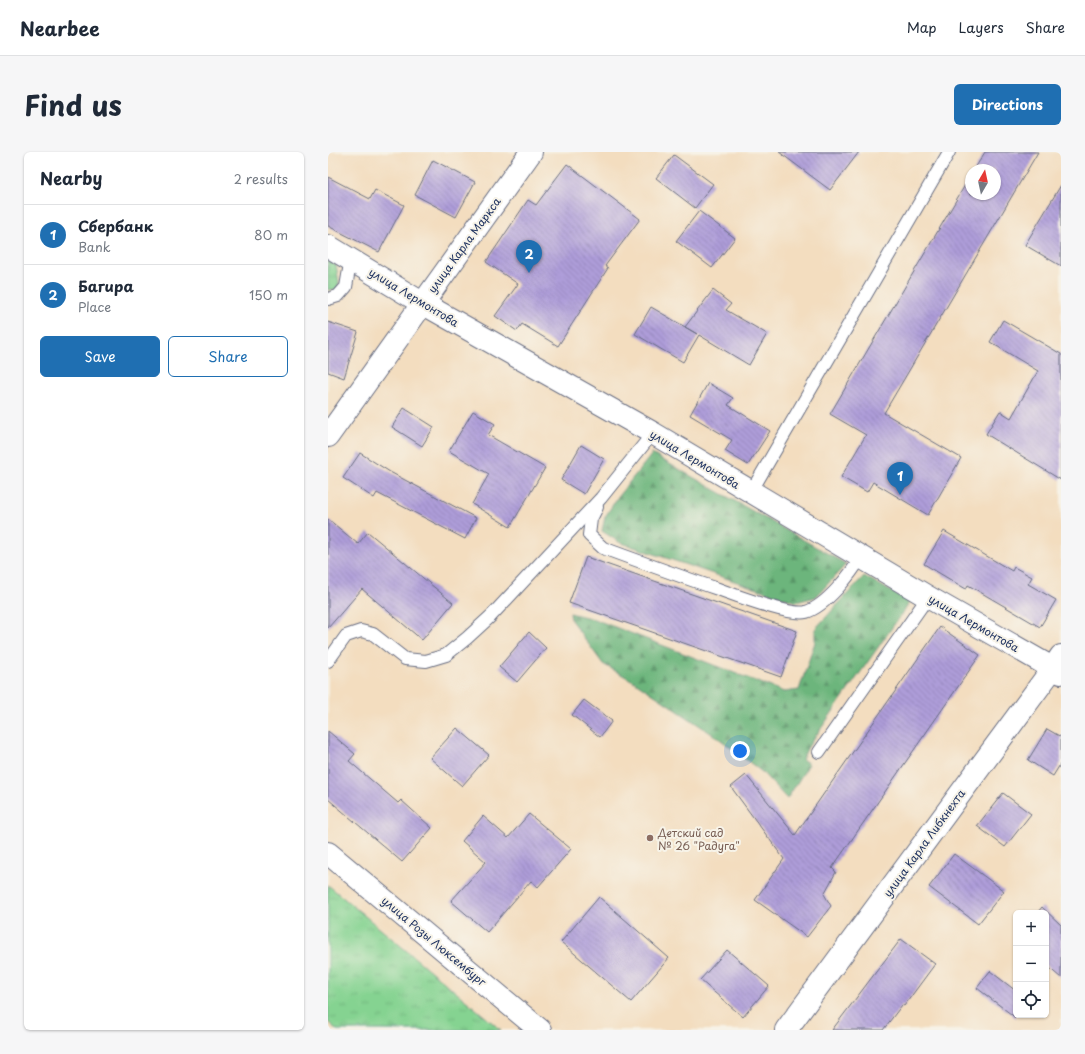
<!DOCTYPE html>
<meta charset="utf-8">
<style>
body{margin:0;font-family:"Playpen Sans",sans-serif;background:#f6f6f7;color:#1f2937}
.controls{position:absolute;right:12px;bottom:12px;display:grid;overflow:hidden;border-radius:6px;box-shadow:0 1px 3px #0004}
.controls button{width:36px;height:36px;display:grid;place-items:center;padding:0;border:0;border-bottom:1px solid #e0e1e3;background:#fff;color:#1f2937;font:20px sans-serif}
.compass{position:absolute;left:637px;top:12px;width:36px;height:36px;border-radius:50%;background:#fff;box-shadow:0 1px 3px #0004;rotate:9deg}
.you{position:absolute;left:412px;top:599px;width:14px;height:14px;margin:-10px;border:3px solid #fff;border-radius:50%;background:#1a73e8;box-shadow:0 0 0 6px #1a73e833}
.badge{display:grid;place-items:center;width:26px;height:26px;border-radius:50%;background:#1f6fb2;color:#fff;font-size:13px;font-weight:700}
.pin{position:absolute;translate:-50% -33px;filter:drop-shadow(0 1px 2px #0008)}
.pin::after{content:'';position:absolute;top:21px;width:14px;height:12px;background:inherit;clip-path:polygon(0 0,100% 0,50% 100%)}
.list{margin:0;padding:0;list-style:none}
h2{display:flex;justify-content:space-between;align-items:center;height:52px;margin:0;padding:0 16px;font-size:17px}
h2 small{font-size:13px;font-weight:400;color:#747a83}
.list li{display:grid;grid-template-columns:26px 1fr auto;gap:12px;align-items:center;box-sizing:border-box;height:60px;padding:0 16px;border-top:1px solid #e0e1e3}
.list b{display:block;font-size:15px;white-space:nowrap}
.list p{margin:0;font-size:13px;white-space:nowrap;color:#747a83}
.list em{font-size:13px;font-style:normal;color:#747a83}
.actions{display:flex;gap:8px;padding:12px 16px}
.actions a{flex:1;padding:9px 0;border:1px solid #1f6fb2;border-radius:6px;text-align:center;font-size:14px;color:#1f6fb2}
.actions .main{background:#1f6fb2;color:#fff}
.icon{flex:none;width:22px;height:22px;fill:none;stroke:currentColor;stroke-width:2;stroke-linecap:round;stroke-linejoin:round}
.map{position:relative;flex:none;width:733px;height:878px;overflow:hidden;border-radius:6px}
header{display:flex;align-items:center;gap:24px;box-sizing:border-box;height:56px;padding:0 20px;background:#fff;border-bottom:1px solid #e0e1e3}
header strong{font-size:19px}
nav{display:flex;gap:22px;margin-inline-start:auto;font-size:14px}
.intro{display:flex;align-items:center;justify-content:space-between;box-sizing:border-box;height:96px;padding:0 24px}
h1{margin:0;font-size:28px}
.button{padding:10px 18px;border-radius:6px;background:#1f6fb2;color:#fff;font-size:14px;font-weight:700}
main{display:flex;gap:24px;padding:0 24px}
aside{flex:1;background:#fff;border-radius:6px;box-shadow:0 1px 3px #0004}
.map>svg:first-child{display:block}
.grass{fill:url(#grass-tufts);stroke:#508178}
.forest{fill:url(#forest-firs);stroke:#44726c}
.building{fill:url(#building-back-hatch)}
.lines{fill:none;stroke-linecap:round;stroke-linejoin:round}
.service-casing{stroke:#676c80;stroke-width:14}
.minor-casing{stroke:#676c80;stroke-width:24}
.primary-casing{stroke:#676c80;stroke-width:24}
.service{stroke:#fff;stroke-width:12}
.minor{stroke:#fff;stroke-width:22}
.primary{stroke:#fff;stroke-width:22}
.education-dot{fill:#8d6e63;stroke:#f7f3e8;stroke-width:1.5}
.labels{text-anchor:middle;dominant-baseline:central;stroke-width:4;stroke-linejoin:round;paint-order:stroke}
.street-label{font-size:11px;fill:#1b2f5e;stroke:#f7f3e8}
.education-label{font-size:11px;fill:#785e54;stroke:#f7f3e8;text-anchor:start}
</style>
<header>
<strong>Nearbee</strong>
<nav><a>Map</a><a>Layers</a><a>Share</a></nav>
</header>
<div class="intro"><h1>Find us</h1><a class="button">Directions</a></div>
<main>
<aside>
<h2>Nearby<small>2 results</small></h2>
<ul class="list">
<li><span class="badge">1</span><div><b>Сбербанк</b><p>Bank</p></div><em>80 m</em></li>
<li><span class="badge">2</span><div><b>Багира</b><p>Place</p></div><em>150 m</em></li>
</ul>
<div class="actions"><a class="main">Save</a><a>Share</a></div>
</aside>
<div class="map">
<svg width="733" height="878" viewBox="0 0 733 878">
<defs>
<pattern id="grass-tufts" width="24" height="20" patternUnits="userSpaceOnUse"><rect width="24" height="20" fill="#85d391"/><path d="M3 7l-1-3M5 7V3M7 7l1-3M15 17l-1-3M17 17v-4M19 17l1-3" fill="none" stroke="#72b57f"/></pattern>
<pattern id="forest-firs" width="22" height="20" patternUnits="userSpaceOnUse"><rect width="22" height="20" fill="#6cb57b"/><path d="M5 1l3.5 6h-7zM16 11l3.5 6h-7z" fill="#589468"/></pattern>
<pattern id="building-back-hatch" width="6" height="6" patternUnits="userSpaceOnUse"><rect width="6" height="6" fill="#ae9dd9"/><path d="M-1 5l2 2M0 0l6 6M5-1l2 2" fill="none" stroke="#8d80b3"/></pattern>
</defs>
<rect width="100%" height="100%" fill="#f7f3e8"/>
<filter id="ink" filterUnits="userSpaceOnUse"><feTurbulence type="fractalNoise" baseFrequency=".025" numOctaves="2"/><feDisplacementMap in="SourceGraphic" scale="8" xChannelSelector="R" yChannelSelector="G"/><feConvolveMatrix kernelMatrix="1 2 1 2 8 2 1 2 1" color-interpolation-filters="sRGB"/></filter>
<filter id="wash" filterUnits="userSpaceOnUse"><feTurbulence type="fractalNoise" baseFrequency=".012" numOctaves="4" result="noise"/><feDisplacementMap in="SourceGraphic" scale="16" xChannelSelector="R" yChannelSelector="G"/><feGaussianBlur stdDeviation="0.9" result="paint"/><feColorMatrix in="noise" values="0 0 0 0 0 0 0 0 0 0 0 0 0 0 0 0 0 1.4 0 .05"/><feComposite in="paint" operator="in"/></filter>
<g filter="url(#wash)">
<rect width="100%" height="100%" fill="#f3ddbf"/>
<g class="grass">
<path d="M0 109 8 113 11 131 9 137 0 138Z"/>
<path d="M0 733 173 878H9L0 870Z"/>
</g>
<g class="forest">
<path d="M324 302 518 412 488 445 468 450 291 390 274 379 277 365 291 343Z"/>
<path d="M536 424 582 450 480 595 474 607 481 612 459 647 434 620 393 588 307 530 275 512 243 468 242 461 266 467 456 540 471 538 487 490V477Z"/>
</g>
<g id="blocks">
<g class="building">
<path d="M451 0H531L502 38Z"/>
<path d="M657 0H710L556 261 633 306 600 363 545 330 539 340 513 325 538 283 502 262 643 23V42H667V18H646Z"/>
<path d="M346 3 385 32 367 56 328 26Z"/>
<path d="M105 8 147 30 128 65 87 43Z"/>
<path d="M239 12 312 67 277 114 280 116 230 194 194 172 189 179 167 164 190 132 158 110 200 48 208 53Z"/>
<path d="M0 25 42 47 47 38 76 53 51 100 0 74Z"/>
<path d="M733 33V114L697 93Z"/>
<path d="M371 59 407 86 384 116 348 89Z"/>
<path d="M385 138 403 152 398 158 439 182 421 213 371 183 355 210 307 182 323 155 369 182 357 175Z"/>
<path d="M675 168 733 202V328L658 282 672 259 683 266 710 219 662 190Z"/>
<path d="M0 170 30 180 16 226 0 220Z"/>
<path d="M380 231 405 246 400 253 442 279 420 313 397 299 404 288 362 263Z"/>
<path d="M76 256 106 275 94 294 64 275Z"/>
<path d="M145 259 167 272 160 283 217 316 182 375 144 352 161 322 121 299Z"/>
<path d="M253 293 276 307 256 342 233 328Z"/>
<path d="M32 301 62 320 148 366 137 387 49 341 46 346 15 326Z"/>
<path d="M0 367 30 392 40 380 125 451 94 488 34 437 0 476Z"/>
<path d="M616 379 684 419 686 415 704 425 700 432 728 448 712 475 640 433 638 437 596 412Z"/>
<path d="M258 405 469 479 453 525 241 451Z"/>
<path d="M612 475 652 503 504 716 508 720 496 742 503 754 479 785 427 748 456 707 403 635 418 623 467 683Z"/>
<path d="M201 480 218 496 189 530 171 515Z"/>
<path d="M256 548 284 569 272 585 244 563Z"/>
<path d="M129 576 161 603 134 634 102 606Z"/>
<path d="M719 577 733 585V611L725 624 700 608Z"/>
<path d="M0 579 27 602 21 609 70 651 73 648 104 676 74 710 0 647Z"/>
<path d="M675 641 703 662 677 695 649 674Z"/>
<path d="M201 662 243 697 210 735 203 729 159 780 123 749 158 710 134 689 155 664 180 686Z"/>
<path d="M626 702 676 739 650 772 601 735Z"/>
<path d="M271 745 341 806 303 850 233 790Z"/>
<path d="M714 755 733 773V826L718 813V761H709Z"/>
<path d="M573 787 607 812 576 854 574 853 555 878H504Z"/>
<path d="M399 798 441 834 415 865 372 828Z"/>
<path d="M662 819 688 839V866L649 836Z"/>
</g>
</g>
</g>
<g filter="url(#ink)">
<use href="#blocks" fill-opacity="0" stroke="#676c80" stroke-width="1"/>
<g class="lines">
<defs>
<g id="service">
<path d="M0 147 10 144 18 135 23 106"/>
<path d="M423 340 621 0"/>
<path d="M269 355 263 367 261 383 275 396C313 410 351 424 390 437 407 443 462 464 478 460 498 454 523 422 533 405"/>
<path d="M0 509 18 484 33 479 45 482 77 507 98 509 118 503 139 486 163 464 273 346 317 291 323 280"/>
<path d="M491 600 600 445"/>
</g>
<g id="minor">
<path d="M0 94 94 151 323 280 600 445 733 521"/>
<path d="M0 284 203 0"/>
<path d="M458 878 725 516 733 504"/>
</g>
<path id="primary" d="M0 701 212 878"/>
</defs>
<use href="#service" class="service-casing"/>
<use href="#minor" class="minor-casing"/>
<use href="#primary" class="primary-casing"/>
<use href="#service" class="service"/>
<use href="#minor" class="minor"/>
<use href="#primary" class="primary"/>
</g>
</g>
<circle class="education-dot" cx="322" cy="686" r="4"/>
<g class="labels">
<g class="street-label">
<text transform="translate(136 93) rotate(-54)">улица Карла Маркса</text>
<text transform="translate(86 145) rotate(31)">улица Лермонтова</text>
<text transform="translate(367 307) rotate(31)">улица Лермонтова</text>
<text transform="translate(646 471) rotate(30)">улица Лермонтова</text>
<text transform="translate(596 691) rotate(-54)">улица Карла Либкнехта</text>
<text transform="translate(106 789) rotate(40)">улица Розы Люксембург</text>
</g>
<g class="education-label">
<text x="330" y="680">Детский сад<tspan x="330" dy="13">№ 26 "Радуга"</tspan></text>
</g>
</g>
</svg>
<div class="controls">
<button>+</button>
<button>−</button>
<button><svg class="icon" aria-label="locate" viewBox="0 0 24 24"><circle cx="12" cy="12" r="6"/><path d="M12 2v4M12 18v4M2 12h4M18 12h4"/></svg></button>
</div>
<svg class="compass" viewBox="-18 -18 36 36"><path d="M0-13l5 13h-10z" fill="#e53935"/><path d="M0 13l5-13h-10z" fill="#747a83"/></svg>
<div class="you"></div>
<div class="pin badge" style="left:572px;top:343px">1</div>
<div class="pin badge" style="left:201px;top:121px">2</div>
</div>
</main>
